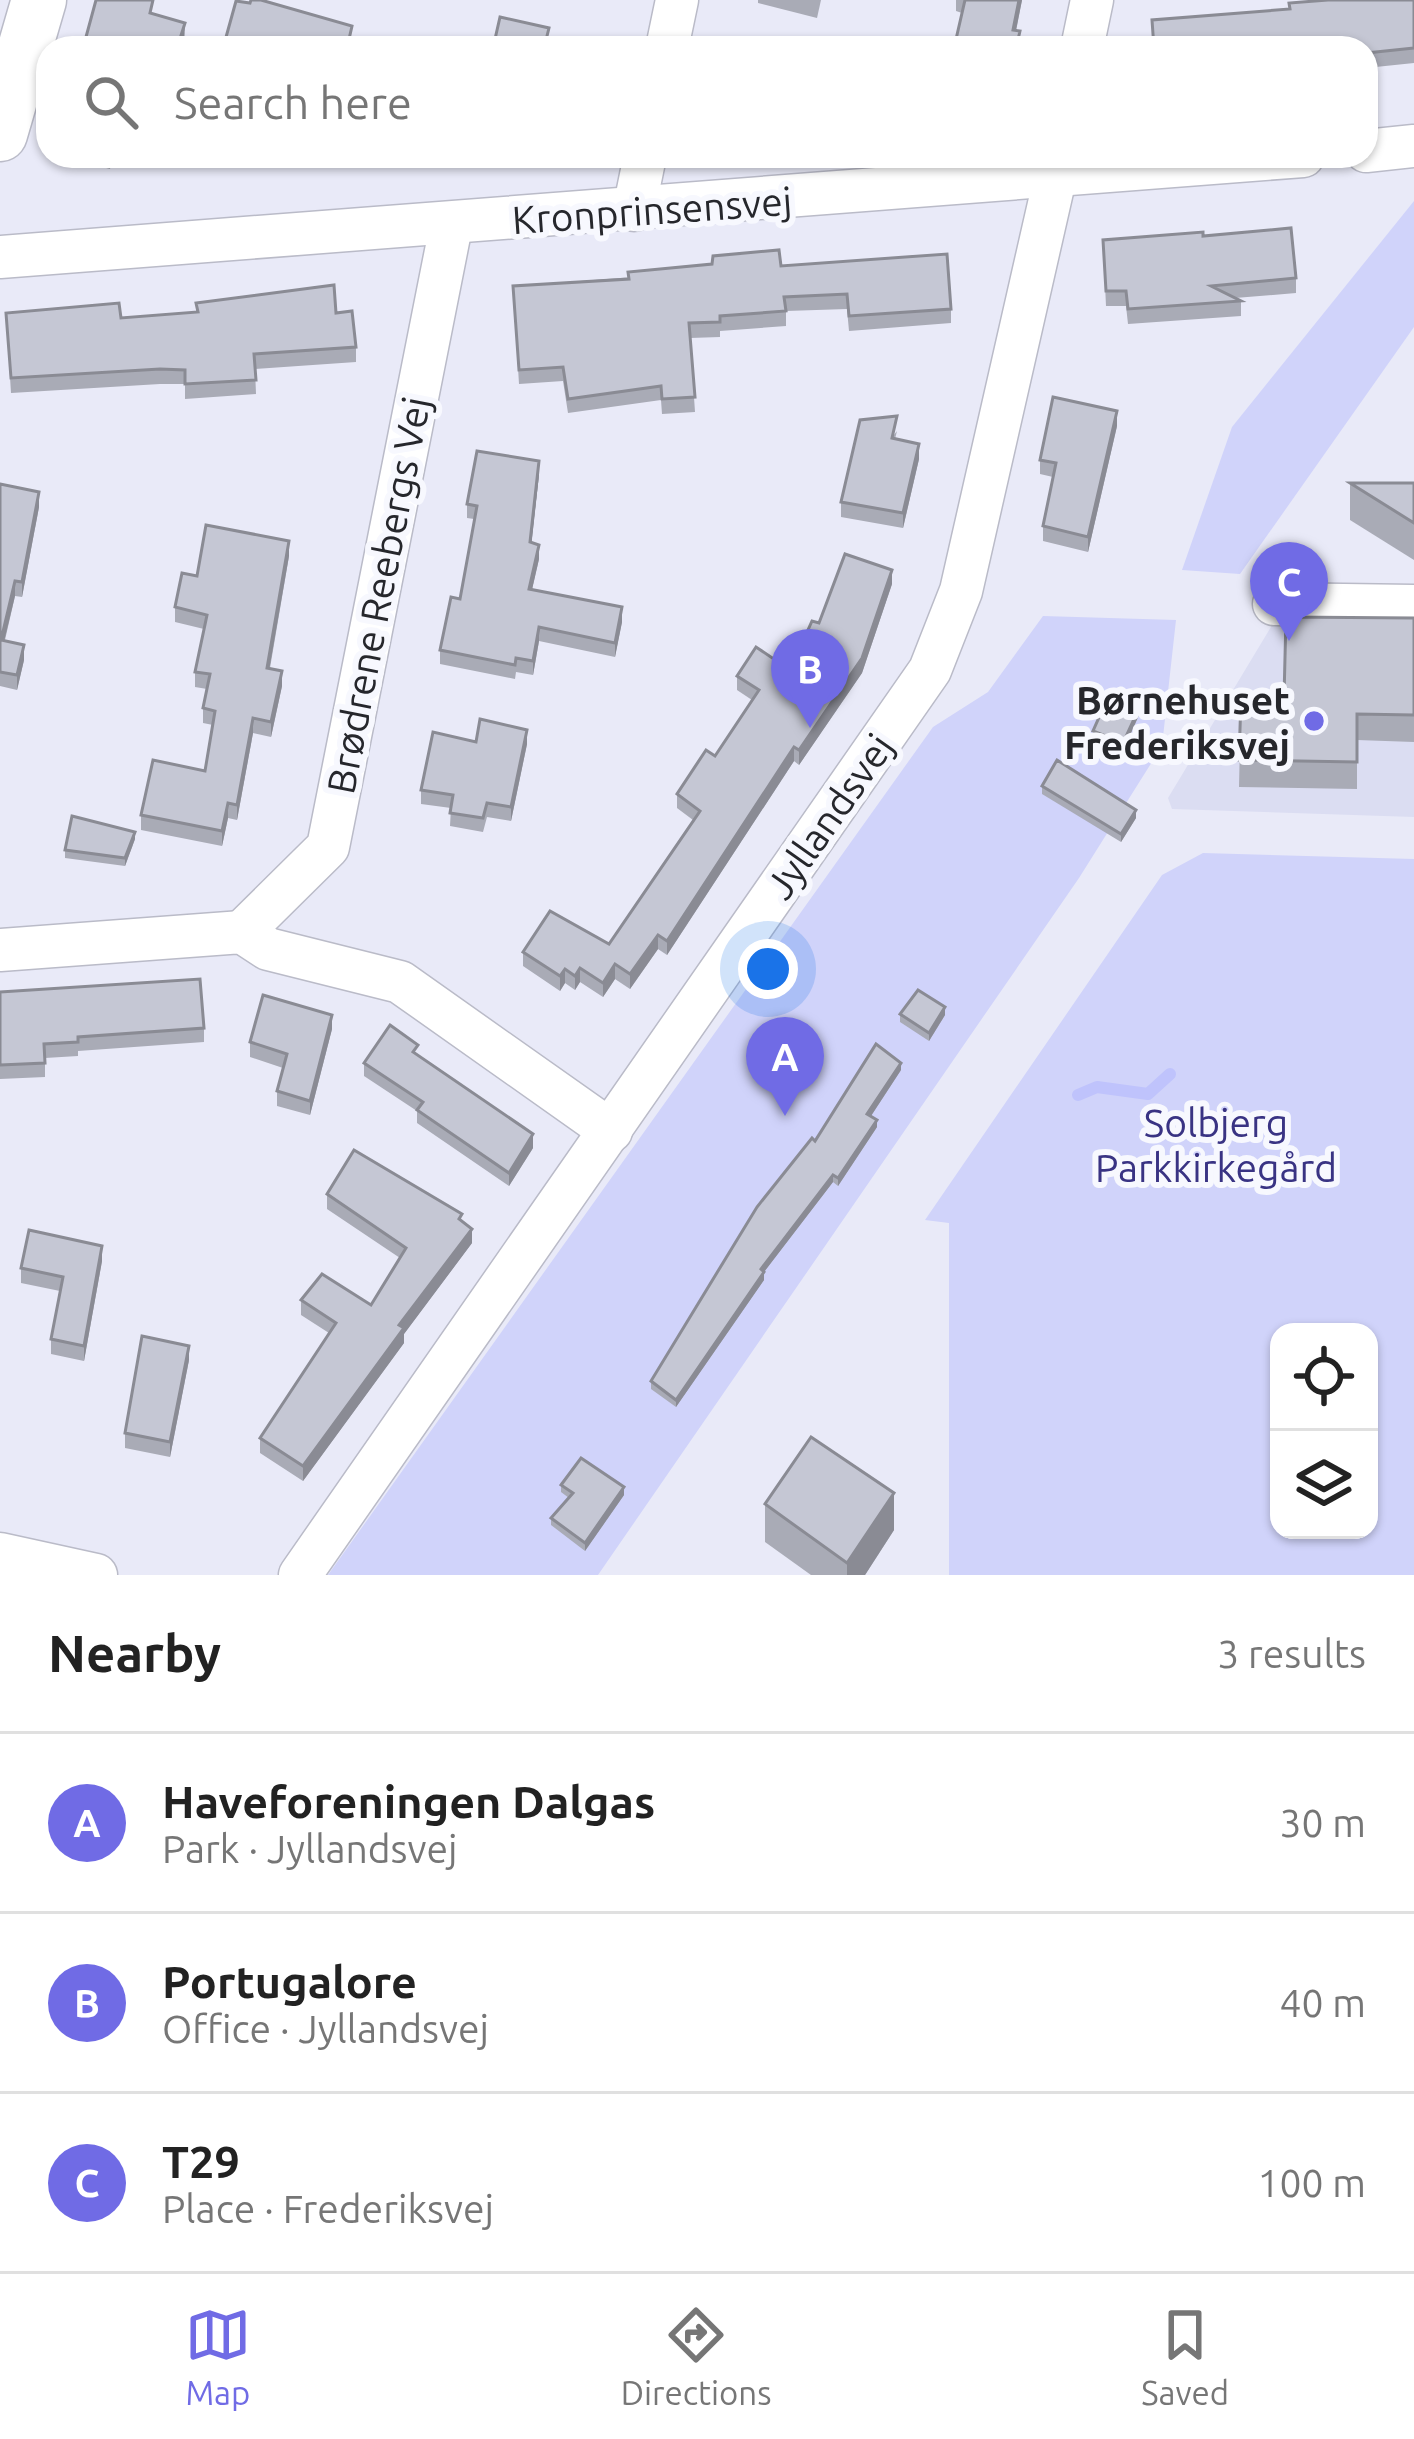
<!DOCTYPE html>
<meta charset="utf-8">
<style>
body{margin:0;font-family:Ubuntu,sans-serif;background:#f6f6f6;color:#222}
.controls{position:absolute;right:36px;bottom:36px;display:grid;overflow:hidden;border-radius:24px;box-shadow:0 3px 9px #0004}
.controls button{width:108px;height:108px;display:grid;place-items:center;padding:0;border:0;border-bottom:3px solid #e0e0e0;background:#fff;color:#222;font:60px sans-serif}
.you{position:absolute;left:768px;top:969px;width:42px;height:42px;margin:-30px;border:9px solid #fff;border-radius:50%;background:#1a73e8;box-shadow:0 0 0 18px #1a73e833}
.badge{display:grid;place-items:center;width:78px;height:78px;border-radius:50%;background:#706be5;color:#fff;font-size:39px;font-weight:700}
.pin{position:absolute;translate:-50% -99px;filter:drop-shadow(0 3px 6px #0008)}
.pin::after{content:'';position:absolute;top:63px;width:42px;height:36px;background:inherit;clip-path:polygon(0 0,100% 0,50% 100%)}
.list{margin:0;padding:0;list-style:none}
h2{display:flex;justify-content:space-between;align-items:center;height:156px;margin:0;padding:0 48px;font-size:51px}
h2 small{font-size:39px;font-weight:400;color:#767676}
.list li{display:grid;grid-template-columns:78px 1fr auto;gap:36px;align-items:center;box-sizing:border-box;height:180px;padding:0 48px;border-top:3px solid #e0e0e0}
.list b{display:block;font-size:45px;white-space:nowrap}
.list p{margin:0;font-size:39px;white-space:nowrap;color:#767676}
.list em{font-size:39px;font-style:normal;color:#767676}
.icon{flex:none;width:66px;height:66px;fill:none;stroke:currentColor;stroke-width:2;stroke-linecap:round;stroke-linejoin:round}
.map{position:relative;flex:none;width:1414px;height:1575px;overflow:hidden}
.search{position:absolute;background:#fff;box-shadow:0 3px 9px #0004;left:36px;right:36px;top:36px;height:132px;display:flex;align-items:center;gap:30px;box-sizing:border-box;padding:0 42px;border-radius:36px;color:#767676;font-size:45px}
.sheet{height:696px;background:#fff}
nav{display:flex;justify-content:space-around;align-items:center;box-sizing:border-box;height:168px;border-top:3px solid #e0e0e0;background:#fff;font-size:33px;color:#767676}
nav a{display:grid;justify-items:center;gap:6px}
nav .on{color:#706be5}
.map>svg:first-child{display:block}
.built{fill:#dbddf2}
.green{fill:#d0d3fa;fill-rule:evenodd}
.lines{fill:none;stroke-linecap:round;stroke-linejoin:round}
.stream{stroke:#bfc3fc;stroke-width:12}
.minor-casing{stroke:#babbc8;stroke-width:45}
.tertiary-casing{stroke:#babbc8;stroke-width:57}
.minor{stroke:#fff;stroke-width:42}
.tertiary{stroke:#fff;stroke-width:54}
.wall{fill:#a9abb6}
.shaded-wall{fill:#8a8b94}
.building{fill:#c5c7d4;stroke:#8a8b94;stroke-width:3}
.poi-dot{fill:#706be5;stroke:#f7f8fe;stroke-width:4.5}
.labels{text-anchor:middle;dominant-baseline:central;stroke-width:12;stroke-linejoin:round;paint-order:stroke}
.street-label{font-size:39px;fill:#26272c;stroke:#f7f8fe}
.poi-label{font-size:39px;font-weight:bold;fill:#26272c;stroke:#f7f8fe;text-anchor:end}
.park-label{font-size:39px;fill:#393383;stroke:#f7f8fe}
</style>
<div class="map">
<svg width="1414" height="1575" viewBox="0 0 1414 1575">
<rect width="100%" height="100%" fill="#e9eaf8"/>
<path class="built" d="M1274 622 1309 641 1414 643V817L1172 809 1168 798Z"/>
<g class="green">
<path d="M1414 201V327L1240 574 1182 570 1232 427Z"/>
<path d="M1043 616 1176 620 1162 746 1079 878 598 1575H328L933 727 988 692Z"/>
<path d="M1203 853 1414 859V1575H949V1223L925 1220 1162 875ZM1369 1332V1530H1279V1332Z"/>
</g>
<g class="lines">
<path class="stream" d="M1078 1095 1097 1087 1148 1094 1170 1074"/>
<defs>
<g id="minor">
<path d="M667 48 677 0"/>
<path d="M1082 48 1092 0"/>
<path d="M1366 151 1414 146"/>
<path d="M634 210 645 156"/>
<path d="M0 257 1303 156"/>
<path d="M1274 604 1414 606"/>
<path d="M242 932 328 847 451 226"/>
<path d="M0 950 242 932 268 949 400 982 611 1131"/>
<path d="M0 1554 96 1575"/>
<path d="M300 1575 930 670 961 591 1060 156"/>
</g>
<path id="tertiary" d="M0 134 39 0"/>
</defs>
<use href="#minor" class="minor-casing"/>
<use href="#tertiary" class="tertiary-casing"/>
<use href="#minor" class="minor"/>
<use href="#tertiary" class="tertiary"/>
</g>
<g class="wall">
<path d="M758 0H821L817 18 758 3Z"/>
<path d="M956 0H1022L1016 31 956 11Z"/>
<path d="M1414 0V63L1366 68V48H1153L1152 20Z"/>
<path d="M60 156H113L110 169Z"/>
<path d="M1203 236 1296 278V293L1235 298 1241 301V316L1128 324 1126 306H1106L1103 240Z"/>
<path d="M781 266 951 309V323L849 331 847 309 786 311V326L720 331V337L690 338 695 412 662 414 661 400 568 413 563 381 519 384 513 286Z"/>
<path d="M196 303 336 313 356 347V362L255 369 256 394 185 399V384H160L11 393 6 313 121 318 196 312Z"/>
<path d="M1117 426 1088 552 1043 541V526L1053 477 1040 474V460Z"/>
<path d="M897 431 895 439 919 459 903 528 841 517V502Z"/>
<path d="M539 475 531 543 539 559 532 589 622 622 615 657 539 641 533 675 516 672 515 679 440 664V650L460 599 474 519 467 518V504Z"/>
<path d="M1350 483H1414V560L1350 520Z"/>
<path d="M0 484 39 507 22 597 15 596 5 640 24 660 17 690 0 686Z"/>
<path d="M289 556 270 668 282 686 271 737 253 733 237 820 228 818 222 846 141 830V815L205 771 213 725 203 723V708L207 689 195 687V672L204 629 175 622V607L197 576Z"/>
<path d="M892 584 862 673 799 765 794 761 667 955 658 949 630 989 615 979 603 997 580 982 575 990 565 983 560 991 523 966V952L609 944 693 820 677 808V794L715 756 752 700 737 690V676L790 670 819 623Z"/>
<path d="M1414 618V742L1357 740V789L1239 787 1241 698H1284Z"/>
<path d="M1139 715 1123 751 1093 738V731Z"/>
<path d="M476 742 527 744 511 821 487 817 483 832 450 826 451 808 421 804V790Z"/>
<path d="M1042 786 1136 818 1121 842 1042 794Z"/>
<path d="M135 839 125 866 65 858V850Z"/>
<path d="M0 992 204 1028V1042L78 1051V1056L45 1058V1077L0 1079Z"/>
<path d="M900 1014 945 1015 929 1041 900 1022Z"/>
<path d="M332 1029 310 1115 277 1106V1091L283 1068 250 1057V1042Z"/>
<path d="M418 1055 533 1148 509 1186 417 1123V1111L364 1076V1063Z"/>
<path d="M901 1070 871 1116 877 1127 838 1186 833 1182 764 1272V1280L676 1407 651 1389V1381L815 1141Z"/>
<path d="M327 1194 462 1222 472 1243 404 1334V1343L303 1481 260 1453V1438L329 1333 301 1315V1300L371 1305 400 1258 327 1209Z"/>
<path d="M102 1261 84 1361 51 1354V1339L60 1291 21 1283V1268Z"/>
<path d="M189 1360 170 1457 125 1448V1433Z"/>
<path d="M561 1485 624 1495 585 1551 551 1525V1518L569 1498 561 1492Z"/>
<path d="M765 1504 894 1530 865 1575H811L765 1542Z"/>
</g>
<g class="shaded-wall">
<path d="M1019 0H1022L1013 45V30Z"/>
<path d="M185 23 184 48H177Z"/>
<path d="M1117 411V426L1088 552V537Z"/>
<path d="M919 444V459L903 528V513Z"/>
<path d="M539 461V475L530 557V542Z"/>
<path d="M39 492V507L22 597V582Z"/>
<path d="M289 541V556L267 682V668Z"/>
<path d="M539 545V559L529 603V589Z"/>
<path d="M892 570V584L862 673 799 765V750Z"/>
<path d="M15 581V596L1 654V640Z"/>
<path d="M622 607V622L615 657V643Z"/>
<path d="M539 627V641L533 675V661Z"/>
<path d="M24 645V660L17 690V675Z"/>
<path d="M282 671V686L271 737V722Z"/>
<path d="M1139 708V715L1123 751V743Z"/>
<path d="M253 718V733L237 820V805Z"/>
<path d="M527 730V744L511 821V807Z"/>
<path d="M794 747V761L667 955V941Z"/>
<path d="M228 803V818L222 846V831Z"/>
<path d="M1136 810V818L1121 842V834Z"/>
<path d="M135 832V839L125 866V858Z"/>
<path d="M658 935V949L630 989V974Z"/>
<path d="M615 964V979L603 997V983Z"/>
<path d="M580 968V982L575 990V976Z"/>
<path d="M565 969V983L560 991V976Z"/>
<path d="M945 1007V1015L929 1041V1033Z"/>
<path d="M332 1015V1029L310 1115V1101Z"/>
<path d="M901 1063V1070L867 1122V1114Z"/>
<path d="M877 1120V1127L838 1186V1178Z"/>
<path d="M533 1134V1148L509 1186V1173Z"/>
<path d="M833 1175V1182L764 1272V1280L676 1407V1400L761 1269Z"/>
<path d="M472 1229V1243L404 1334V1343L303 1481V1466L399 1325Z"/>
<path d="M102 1246V1261L84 1361V1346Z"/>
<path d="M189 1346V1360L170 1457V1442Z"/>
<path d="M624 1487V1495L585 1551V1543Z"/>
<path d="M894 1493V1530L865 1575H847V1563Z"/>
</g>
<g class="building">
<path d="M96 0H153L150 13 185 23 177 48H83Z"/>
<path d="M251 0H261L352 26 347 48H223L236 1 250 3Z"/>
<path d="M965 0H1019L1013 30 1020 31 1016 48H954Z"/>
<path d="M1328 0H1414V48L1366 53V48H1154L1152 20 1290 9 1289 3Z"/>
<path d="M500 17 549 28 544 48H493Z"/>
<path d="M1291 228 1296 278 1211 286 1241 301 1128 309 1126 291H1106L1103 240 1203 232V236Z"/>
<path d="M779 250 781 266 947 254 951 309 849 316 847 294 784 297 786 311 720 316V322L689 323 695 397 662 399 661 386 568 399 563 367 519 370 513 286 629 279 628 272 712 264 713 256Z"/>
<path d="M334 285 336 313 352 311 356 347 254 354 256 380 185 384V370L160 369 11 378 6 313 119 303 121 318 198 312 196 303Z"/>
<path d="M1053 397 1117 411 1088 537 1043 526 1056 463 1040 460Z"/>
<path d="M897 416 892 438 919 444 903 513 841 502 860 420Z"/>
<path d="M477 451 539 461 530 542 539 545 529 589 622 607 615 643 539 627 533 661 516 658 515 665 440 650 451 597 460 599 477 506 467 504Z"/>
<path d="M1350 483H1414V523Z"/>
<path d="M0 484 39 492 22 582 15 581 1 640 24 645 17 675 0 672Z"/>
<path d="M206 525 289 541 267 668 282 671 271 722 253 718 237 805 228 803 222 831 141 815 153 760 205 771 215 711 203 708 210 674 195 672 207 615 175 607 182 573 197 576Z"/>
<path d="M845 554 892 570 862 658 799 750 794 747 667 941 658 935 630 974 615 964 603 983 580 968 575 976 565 969 560 976 523 952 550 911 609 944 700 811 677 794 706 750 715 756 759 690 737 676 756 647 790 670 812 621 819 623Z"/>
<path d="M1286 617 1414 618V715L1357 714V762L1239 760 1241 698H1284Z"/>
<path d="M1109 695 1139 708 1123 743 1093 731Z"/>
<path d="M480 719 527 730 511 807 487 803 483 818 450 813 453 795 421 790 433 732 476 742Z"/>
<path d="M1057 760 1136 810 1121 834 1042 786Z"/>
<path d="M72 816 135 832 125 858 65 850Z"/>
<path d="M200 979 204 1028 78 1037V1042L44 1044 45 1063 0 1065V992Z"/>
<path d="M918 990 945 1007 929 1033 900 1014Z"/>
<path d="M263 995 332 1015 310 1101 277 1091 287 1054 250 1042Z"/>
<path d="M390 1025 418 1045 413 1052 533 1134 509 1173 417 1110 423 1102 364 1063Z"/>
<path d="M876 1044 901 1063 867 1114 877 1120 838 1178 833 1175 761 1269 764 1272 676 1400 651 1381 757 1207 812 1138 815 1141Z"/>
<path d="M354 1150 462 1214 459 1219 472 1229 399 1325 404 1328 303 1466 260 1438 336 1323 301 1300 322 1274 371 1305 406 1248 327 1194Z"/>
<path d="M29 1230 102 1246 84 1346 51 1339 63 1277 21 1268Z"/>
<path d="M142 1336 189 1346 170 1442 125 1433Z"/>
<path d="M811 1437 894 1493 847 1563 765 1504Z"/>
<path d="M581 1458 624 1487 585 1543 551 1518 573 1493 561 1485Z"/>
</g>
<circle class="poi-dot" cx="1314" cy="721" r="12"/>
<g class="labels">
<g class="street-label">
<text transform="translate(652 210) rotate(-4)">Kronprinsensvej</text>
<text transform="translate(378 595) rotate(-79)">Brødrene Reebergs Vej</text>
<text transform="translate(829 816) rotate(-55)">Jyllandsvej</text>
</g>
<g class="poi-label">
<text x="1290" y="699">Børnehuset<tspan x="1290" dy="45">Frederiksvej</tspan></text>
</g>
<g class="park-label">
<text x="1216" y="1122">Solbjerg<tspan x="1216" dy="45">Parkkirkegård</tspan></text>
</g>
</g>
</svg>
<div class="controls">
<button><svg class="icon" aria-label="locate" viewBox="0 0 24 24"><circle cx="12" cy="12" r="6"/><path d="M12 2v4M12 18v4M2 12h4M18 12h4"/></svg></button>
<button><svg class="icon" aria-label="layers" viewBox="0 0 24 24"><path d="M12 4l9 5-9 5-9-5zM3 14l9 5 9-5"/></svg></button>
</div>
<div class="you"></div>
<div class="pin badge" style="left:785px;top:1116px">A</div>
<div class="pin badge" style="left:810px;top:728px">B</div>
<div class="pin badge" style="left:1289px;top:641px">C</div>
<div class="search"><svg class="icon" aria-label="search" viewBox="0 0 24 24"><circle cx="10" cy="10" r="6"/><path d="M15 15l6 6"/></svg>Search here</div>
</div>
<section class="sheet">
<h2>Nearby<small>3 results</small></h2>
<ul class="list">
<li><span class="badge">A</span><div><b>Haveforeningen Dalgas</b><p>Park · Jyllandsvej</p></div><em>30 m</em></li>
<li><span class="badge">B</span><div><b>Portugalore</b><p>Office · Jyllandsvej</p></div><em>40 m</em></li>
<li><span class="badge">C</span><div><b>T29</b><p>Place · Frederiksvej</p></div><em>100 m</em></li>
</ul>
</section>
<nav>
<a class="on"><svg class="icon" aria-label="map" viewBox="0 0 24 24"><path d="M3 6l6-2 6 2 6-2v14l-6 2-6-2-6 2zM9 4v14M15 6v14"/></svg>Map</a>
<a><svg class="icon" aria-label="directions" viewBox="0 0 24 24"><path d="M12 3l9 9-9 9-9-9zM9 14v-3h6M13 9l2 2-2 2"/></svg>Directions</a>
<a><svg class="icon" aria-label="saved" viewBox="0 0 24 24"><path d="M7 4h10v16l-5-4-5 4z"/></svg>Saved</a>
</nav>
